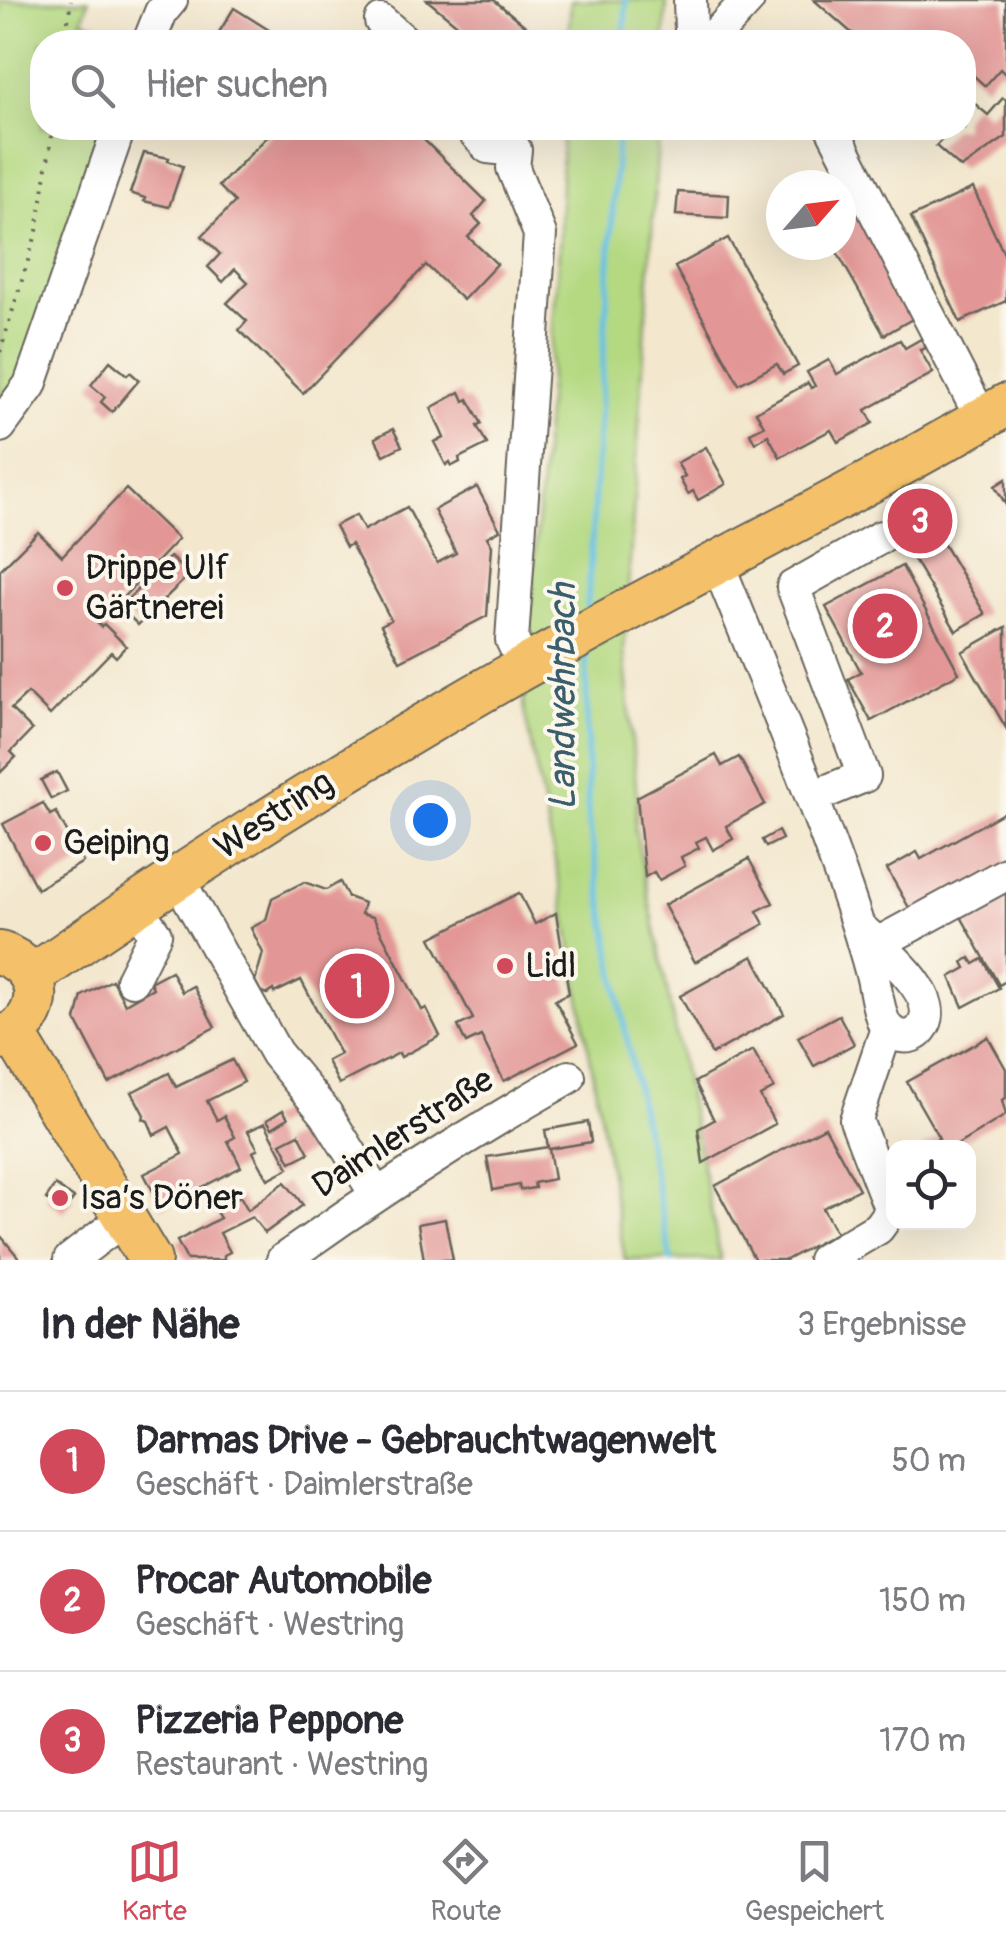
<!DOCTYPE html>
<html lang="de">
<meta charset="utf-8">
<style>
body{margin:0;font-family:Pangolin,sans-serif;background:#f2f2f3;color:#2b2b33}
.controls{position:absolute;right:30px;bottom:30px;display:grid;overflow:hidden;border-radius:20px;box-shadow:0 10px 40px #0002}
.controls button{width:90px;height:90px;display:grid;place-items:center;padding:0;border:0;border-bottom:2px solid #e1e1e2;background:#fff;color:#2b2b33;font:50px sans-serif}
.compass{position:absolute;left:766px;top:170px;width:90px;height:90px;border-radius:50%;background:#fff;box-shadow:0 10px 40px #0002;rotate:62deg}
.you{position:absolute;left:430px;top:820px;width:35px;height:35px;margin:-25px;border:8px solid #fff;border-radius:50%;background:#1a73e8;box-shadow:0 0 0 15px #1a73e833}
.badge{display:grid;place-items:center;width:65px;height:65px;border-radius:50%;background:#d1495b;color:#fff;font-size:32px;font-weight:700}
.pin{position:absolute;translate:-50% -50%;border:5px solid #fff;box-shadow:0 2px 10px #0006}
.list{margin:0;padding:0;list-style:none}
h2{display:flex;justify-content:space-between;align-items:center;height:130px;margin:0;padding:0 40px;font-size:42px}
h2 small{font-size:32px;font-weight:400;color:#7c7c81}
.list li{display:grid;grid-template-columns:65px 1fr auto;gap:30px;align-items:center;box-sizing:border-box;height:140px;padding:0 40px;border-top:2px solid #e1e1e2}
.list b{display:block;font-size:38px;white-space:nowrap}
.list p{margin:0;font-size:32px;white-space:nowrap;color:#7c7c81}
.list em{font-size:32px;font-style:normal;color:#7c7c81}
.icon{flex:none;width:55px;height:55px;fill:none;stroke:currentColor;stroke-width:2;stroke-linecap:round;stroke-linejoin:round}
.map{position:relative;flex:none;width:1006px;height:1260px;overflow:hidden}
.search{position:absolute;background:#fff;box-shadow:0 10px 40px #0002;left:30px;right:30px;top:30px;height:110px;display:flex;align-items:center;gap:25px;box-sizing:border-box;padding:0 35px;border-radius:40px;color:#7c7c81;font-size:38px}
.sheet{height:550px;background:#fff}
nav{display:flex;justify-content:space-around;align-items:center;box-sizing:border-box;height:140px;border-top:2px solid #e1e1e2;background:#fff;font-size:28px;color:#7c7c81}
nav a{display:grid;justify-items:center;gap:5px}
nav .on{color:#d1495b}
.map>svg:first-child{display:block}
.green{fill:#b4d981;stroke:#687a4e;stroke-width:2.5}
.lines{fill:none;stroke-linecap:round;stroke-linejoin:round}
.stream{stroke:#67c1e4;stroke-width:6}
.building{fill:#e29695}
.minor-casing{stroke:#67635a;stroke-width:36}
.major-casing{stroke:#67635a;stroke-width:46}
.path{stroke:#67635a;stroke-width:4;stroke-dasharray:2.5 8;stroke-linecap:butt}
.minor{stroke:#fff;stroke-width:32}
.major{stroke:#f4c16a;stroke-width:42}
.poi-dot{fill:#d1495b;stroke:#fbf7ec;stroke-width:4}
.labels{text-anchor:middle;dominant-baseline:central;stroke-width:8;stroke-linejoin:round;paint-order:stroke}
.poi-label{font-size:35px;fill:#1c1c1c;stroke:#fbf7ec;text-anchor:start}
.street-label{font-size:35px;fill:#1c1c1c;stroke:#fbf7ec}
.water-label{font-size:38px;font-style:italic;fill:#3a5e6c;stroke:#fbf7ec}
</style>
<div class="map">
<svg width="1006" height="1260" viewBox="0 0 1006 1260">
<rect width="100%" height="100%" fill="#fbf7ec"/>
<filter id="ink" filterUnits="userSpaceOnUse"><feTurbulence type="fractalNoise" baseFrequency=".01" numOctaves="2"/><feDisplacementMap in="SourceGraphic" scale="20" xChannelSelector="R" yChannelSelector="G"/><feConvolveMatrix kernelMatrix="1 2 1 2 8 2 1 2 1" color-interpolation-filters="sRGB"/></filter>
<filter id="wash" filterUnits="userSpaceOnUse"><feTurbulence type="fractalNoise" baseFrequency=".0048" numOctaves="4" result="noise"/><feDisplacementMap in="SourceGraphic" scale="40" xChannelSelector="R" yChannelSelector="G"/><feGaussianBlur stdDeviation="2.25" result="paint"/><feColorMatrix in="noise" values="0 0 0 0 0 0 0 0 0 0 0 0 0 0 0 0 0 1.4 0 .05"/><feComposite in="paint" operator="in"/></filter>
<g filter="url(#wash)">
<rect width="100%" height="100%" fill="#f3e7cd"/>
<g class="green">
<path d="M0 0H89L82 20 136 40 135 42H42V128H106L20 380 0 409Z"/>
<path d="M571 0H667L664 42H568Z"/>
<path d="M562 128H659L624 650 637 797 635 829 721 1260H625L562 894 523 706 560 237Z"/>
</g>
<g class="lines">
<g class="stream">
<path d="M624 42 626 0"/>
<path d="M587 612 618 128"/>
<path d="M586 649 588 818 621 1009 671 1260"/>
</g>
</g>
<g id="blocks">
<g class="building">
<path d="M427 0H494L536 35 530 42H478Z"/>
<path d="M814 0H1006V75L1000 69 985 86 964 67V42H862Z"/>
<path d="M234 8 277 35 272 42H213Z"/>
<path d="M372 28 387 42H358Z"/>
<path d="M1003 98 1006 100V137L961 168 936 146 953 128H964V118L974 103 988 115Z"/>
<path d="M276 128H432L422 138 486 201 473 216 481 224 468 237 497 264 463 300 426 265 303 393 239 330 247 321 227 303 248 282 235 269 223 282 208 267 220 254 202 236 235 202 219 186Z"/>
<path d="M144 153 169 158 168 161 183 166 169 207 144 201 145 198 130 193Z"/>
<path d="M851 187 921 314 884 335 833 245H841V192Z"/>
<path d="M973 188 1006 258V301L960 322 911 217Z"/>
<path d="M678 192 729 195 728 218 676 215Z"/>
<path d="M728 238 798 366 783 374 777 364 739 384 675 267Z"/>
<path d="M921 339 926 348 920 350 933 373 866 410 873 423 838 442 831 430 780 457 768 435 755 443 750 433 764 426 756 412 808 383 811 388 815 386 807 372 829 360 837 374 900 340 905 348Z"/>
<path d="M110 361 127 375 130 372 139 380 112 412 101 402 105 397 91 385Z"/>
<path d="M460 392 464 401 468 399 482 424 477 426 487 444 459 458 460 462 452 466 450 462 446 465 434 442 444 438 431 408Z"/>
<path d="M393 429 402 446 384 455 375 438Z"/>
<path d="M706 447 726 484 698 500 693 491 688 494 680 479 685 476 677 463Z"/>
<path d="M1006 479V505L995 486Z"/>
<path d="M477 487 500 530 487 537 492 546 487 616 400 661 381 625 391 620 351 544 346 547 335 526 356 515 364 530 407 507 437 563 456 553 434 510Z"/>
<path d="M126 489 178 539 98 624 101 627 104 624 126 646 116 657 111 652 50 715 28 693 11 709 32 730 11 752 16 757 0 773V570L38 532 62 556Z"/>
<path d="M928 508 936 521 931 523 985 614 956 631 910 553 921 547 905 521Z"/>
<path d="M170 557 189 575 138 625 120 607Z"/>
<path d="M902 566 959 673 871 721 848 679 861 672 826 607Z"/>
<path d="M1006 627V728L962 652Z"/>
<path d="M716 755 722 766 739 757 765 804 726 826 733 839 713 850 706 837 696 842 699 848 681 857 685 866 659 880 654 872 645 877 637 797Z"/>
<path d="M57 772 67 791 51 799 41 780Z"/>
<path d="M43 803 50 815 56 812 83 862 37 889 3 824Z"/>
<path d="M1005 812 1006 865 915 918 887 869 917 852 921 859Z"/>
<path d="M778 831 782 839 766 847 762 840Z"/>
<path d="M749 859 773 903 757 911 764 924 695 962 664 905Z"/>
<path d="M304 882 326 890 340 882 348 897 364 903 361 914 373 917 422 1010 426 1008 440 1036 401 1057 399 1053 339 1084 327 1061 340 1054 301 980 274 993 273 990 267 994 261 992 255 981 263 953 251 928 266 920 272 898Z"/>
<path d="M1006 885V981L999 985 958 911Z"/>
<path d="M519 893 535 924 556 913 569 993 555 1000 578 1043 504 1081 481 1036 466 1043 458 1026 473 1019 431 938Z"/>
<path d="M753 956 784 1014 712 1054 680 996Z"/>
<path d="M970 958 974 964 983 959 999 988 963 1007 950 977 966 968 963 962Z"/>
<path d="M171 971 182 992 193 986 215 1027 109 1083 76 1020 82 996 112 980 125 1004 153 988 150 982Z"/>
<path d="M839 1015 854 1044 814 1066 798 1037Z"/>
<path d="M988 1037 1006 1069V1098L1002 1100 1006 1115 952 1148H922L939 1138 907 1082Z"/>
<path d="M753 1050 774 1088 760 1096 775 1124 703 1163 698 1129 714 1120 695 1082Z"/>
<path d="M232 1060 244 1082 207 1101 217 1120 224 1116 235 1137 228 1141 241 1167 162 1208 144 1174 183 1154 169 1127 154 1135 148 1121 143 1119 144 1115 132 1092 169 1073 176 1087Z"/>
<path d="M283 1110 288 1118 272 1128 267 1120Z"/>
<path d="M588 1122 591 1142 549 1149 554 1179 534 1183 535 1188 520 1190 519 1185 493 1190 487 1157 548 1147 545 1130Z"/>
<path d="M265 1123 289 1168 268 1179 253 1152 258 1149 248 1131Z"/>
<path d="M825 1127 859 1189 823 1208 836 1233 786 1260H755L715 1186Z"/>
<path d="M299 1134 309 1153 291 1162 281 1143Z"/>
<path d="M285 1182 303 1205 265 1233 252 1217 220 1233 230 1252 224 1255V1260H187L177 1241 220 1218 215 1210 240 1196 248 1210Z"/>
<path d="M55 1185 74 1198 64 1212 46 1199Z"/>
<path d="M445 1219 453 1260H424L418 1224Z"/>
<path d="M0 1235 19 1258 17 1260H0Z"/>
</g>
</g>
</g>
<g filter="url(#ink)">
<use href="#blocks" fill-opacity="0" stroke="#67635a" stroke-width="2.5"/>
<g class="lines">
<defs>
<g id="minor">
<path d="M690 0 691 31 705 42"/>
<path d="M381 21 405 42"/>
<path d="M149 42 161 12 171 0"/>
<path d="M709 42 748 0"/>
<path d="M471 128 488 147 515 150 513 168 540 234 512 640 525 667"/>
<path d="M832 128 982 419"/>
<path d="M0 426 30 385 119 128"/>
<path d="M717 562C761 671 807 779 846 890 856 919 865 948 873 978 876 992 878 1009 884 1023 891 1037 911 1042 921 1029 947 998 879 946 859 927"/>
<path d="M813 797 864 776 793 587 881 537"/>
<path d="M177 877 276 1053 326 1114 376 1194"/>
<path d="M877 944 1006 874"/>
<path d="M132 980 155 934 135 905"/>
<path d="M70 1260 126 1217"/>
<path d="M283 1260C375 1194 470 1133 569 1077"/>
<path d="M824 1260 878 1228 891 1210 856 1120 887 1028"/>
</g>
<g id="major">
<path d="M0 953C48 968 46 1022 0 1039"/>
<path d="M31 977C195 862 364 757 539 659 693 572 854 495 1006 405"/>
<path d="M14 1034 150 1260"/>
</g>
</defs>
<use href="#minor" class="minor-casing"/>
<use href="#major" class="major-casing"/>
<g class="path">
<path d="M65 42 71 0"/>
<path d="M0 352 37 231 53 128"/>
</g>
<use href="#minor" class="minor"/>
<use href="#major" class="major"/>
</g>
</g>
<g class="poi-dot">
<circle cx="65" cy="588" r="10"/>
<circle cx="43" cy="843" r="10"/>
<circle cx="505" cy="966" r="10"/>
<circle cx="60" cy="1198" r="10"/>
</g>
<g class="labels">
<g class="poi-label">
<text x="85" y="568">Drippe Ulf<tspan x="85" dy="40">Gärtnerei</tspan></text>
<text x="63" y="843">Geiping</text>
<text x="525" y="966">Lidl</text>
<text x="80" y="1198">Isa’s Döner</text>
</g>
<g class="street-label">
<text transform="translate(274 815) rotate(-33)">Westring</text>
<text transform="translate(403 1133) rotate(-33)">Daimlerstraße</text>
</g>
<g class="water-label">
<text transform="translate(563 697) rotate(-90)">Landwehrbach</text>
</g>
</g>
</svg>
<div class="controls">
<button><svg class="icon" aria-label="locate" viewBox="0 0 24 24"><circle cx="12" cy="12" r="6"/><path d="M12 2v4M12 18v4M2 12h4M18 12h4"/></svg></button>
</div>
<svg class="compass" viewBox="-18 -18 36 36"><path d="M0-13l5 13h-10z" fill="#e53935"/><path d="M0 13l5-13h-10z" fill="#7c7c81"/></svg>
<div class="you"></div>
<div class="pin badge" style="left:357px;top:986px">1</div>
<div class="pin badge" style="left:885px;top:626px">2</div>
<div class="pin badge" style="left:920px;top:521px">3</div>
<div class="search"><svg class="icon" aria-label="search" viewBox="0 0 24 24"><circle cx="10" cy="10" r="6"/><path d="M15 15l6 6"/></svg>Hier suchen</div>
</div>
<section class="sheet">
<h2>In der Nähe<small>3 Ergebnisse</small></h2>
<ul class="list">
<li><span class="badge">1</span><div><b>Darmas Drive - Gebrauchtwagenwelt</b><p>Geschäft · Daimlerstraße</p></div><em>50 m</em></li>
<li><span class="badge">2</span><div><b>Procar Automobile</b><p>Geschäft · Westring</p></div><em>150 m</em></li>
<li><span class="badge">3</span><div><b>Pizzeria Peppone</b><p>Restaurant · Westring</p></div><em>170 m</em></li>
</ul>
</section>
<nav>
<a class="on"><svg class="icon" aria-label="map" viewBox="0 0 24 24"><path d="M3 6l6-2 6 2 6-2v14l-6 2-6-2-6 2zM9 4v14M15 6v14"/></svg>Karte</a>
<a><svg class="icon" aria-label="directions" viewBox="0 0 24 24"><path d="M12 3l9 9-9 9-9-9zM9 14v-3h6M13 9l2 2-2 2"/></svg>Route</a>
<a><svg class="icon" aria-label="saved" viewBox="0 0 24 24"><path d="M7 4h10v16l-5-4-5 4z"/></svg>Gespeichert</a>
</nav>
